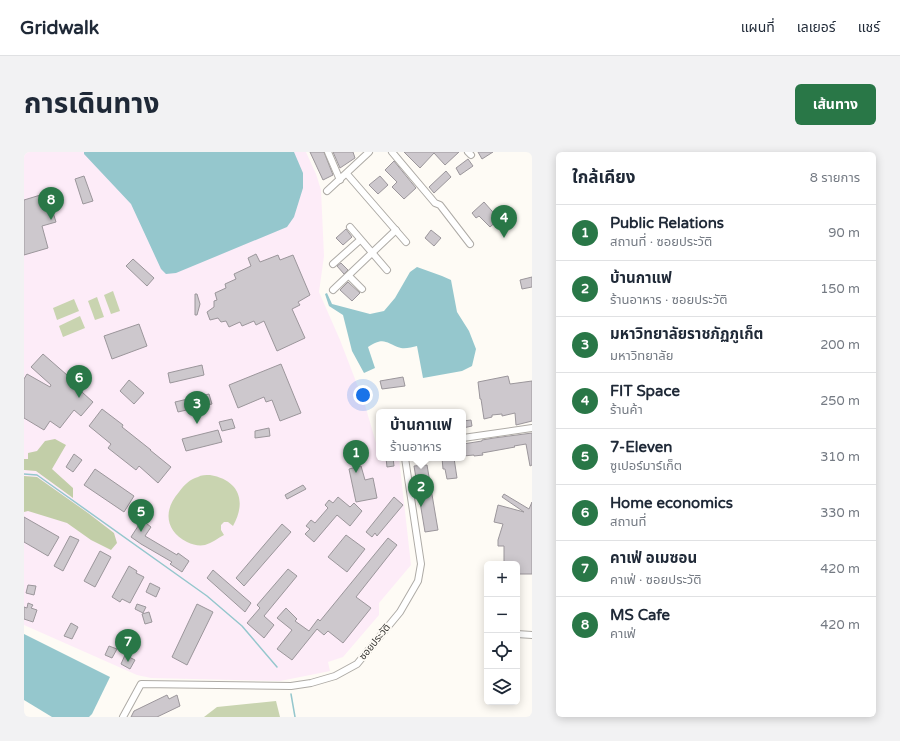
<!DOCTYPE html>
<html lang="th">
<meta charset="utf-8">
<style>
body{margin:0;font-family:"Varela Round","Noto Sans Thai",sans-serif;background:#f2f2f3;color:#1f2937}
.controls{position:absolute;right:12px;bottom:12px;display:grid;overflow:hidden;border-radius:6px;box-shadow:0 2px 10px #0003}
.controls button{width:36px;height:36px;display:grid;place-items:center;padding:0;border:0;border-bottom:1px solid #e0e1e3;background:#fff;color:#1f2937;font:20px sans-serif}
.you{position:absolute;left:339px;top:243px;width:14px;height:14px;margin:-10px;border:3px solid #fff;border-radius:50%;background:#1a73e8;box-shadow:0 0 0 6px #1a73e833}
.badge{display:grid;place-items:center;width:26px;height:26px;border-radius:50%;background:#297747;color:#fff;font-size:13px;font-weight:700}
.pin{position:absolute;translate:-50% -33px;filter:drop-shadow(0 1px 2px #0008)}
.pin::after{content:'';position:absolute;top:21px;width:14px;height:12px;background:inherit;clip-path:polygon(0 0,100% 0,50% 100%)}
.popup{position:absolute;left:352px;top:257px;width:90px;height:52px;box-sizing:border-box;display:grid;place-content:center;border-radius:6px;background:#fff;filter:drop-shadow(0 1px 3px #0005);font-size:13px;white-space:nowrap;color:#747a83}
.popup b{font-size:15px;color:#1f2937}
.popup::after{content:'';position:absolute;left:50%;top:100%;margin-left:-8px;border:8px solid transparent;border-top-color:#fff}
.list{margin:0;padding:0;list-style:none}
h2{display:flex;justify-content:space-between;align-items:center;height:52px;margin:0;padding:0 16px;font-size:17px}
h2 small{font-size:13px;font-weight:400;color:#747a83}
.list li{display:grid;grid-template-columns:26px 1fr auto;gap:12px;align-items:center;box-sizing:border-box;height:56px;padding:0 16px;border-top:1px solid #e0e1e3}
.list b{display:block;font-size:15px;white-space:nowrap}
.list p{margin:0;font-size:13px;white-space:nowrap;color:#747a83}
.list em{font-size:13px;font-style:normal;color:#747a83}
.icon{flex:none;width:22px;height:22px;fill:none;stroke:currentColor;stroke-width:2;stroke-linecap:round;stroke-linejoin:round}
.map{position:relative;flex:none;width:508px;height:565px;overflow:hidden;border-radius:6px}
header{display:flex;align-items:center;gap:24px;box-sizing:border-box;height:56px;padding:0 20px;background:#fff;border-bottom:1px solid #e0e1e3}
header strong{font-size:19px}
nav{display:flex;gap:22px;margin-inline-start:auto;font-size:14px}
.intro{display:flex;align-items:center;justify-content:space-between;box-sizing:border-box;height:96px;padding:0 24px}
h1{margin:0;font-size:28px}
.button{padding:10px 18px;border-radius:6px;background:#297747;color:#fff;font-size:14px;font-weight:700}
main{display:flex;gap:24px;padding:0 24px}
aside{flex:1;background:#fff;border-radius:6px;box-shadow:0 2px 10px #0003}
.map>svg:first-child{display:block}
.education{fill:#fdecf8}
.green{fill:#c9d4b0}
.forest{fill:#c2cea8}
.water{fill:#95c7cd}
.lines{fill:none;stroke-linecap:round;stroke-linejoin:round}
.stream{stroke:#95c7cd;stroke-width:1.5}
.building{fill:#cdc8cd;stroke:#9b969b}
.street-casing{stroke:#aeaba6;stroke-width:8}
.street{stroke:#fff;stroke-width:6}
.labels{text-anchor:middle;dominant-baseline:central;stroke-width:3.5;stroke-linejoin:round;paint-order:stroke}
.street-label{font-size:10px;fill:#393835;stroke:#fefbf5}
</style>
<header>
<strong>Gridwalk</strong>
<nav><a>แผนที่</a><a>เลเยอร์</a><a>แชร์</a></nav>
</header>
<div class="intro"><h1>การเดินทาง</h1><a class="button">เส้นทาง</a></div>
<main>
<div class="map">
<svg width="508" height="565" viewBox="0 0 508 565">
<rect width="100%" height="100%" fill="#fefbf5"/>
<path class="education" d="M0 0H282L292 22 297 38 300 104 295 140 316 188 341 253 352 291H355V306H375L387 413 355 451V463L319 505 304 510 306 519 256 529 127 526 113 523 0 473Z"/>
<g class="green">
<path d="M89 139 96 159 87 162 80 143Z"/>
<path d="M73 145 80 165 71 168 64 149Z"/>
<path d="M50 147 55 159 33 168 29 156Z"/>
<path d="M56 164 61 176 39 185 35 174Z"/>
<path d="M186 323C215 328 223 349 209 374L204 370H200L197 373V378L200 383C194 386 188 391 181 393 175 394 169 393 163 390 141 379 139 358 155 340 160 333 166 327 174 325 177 323 182 323 186 323Z"/>
<path d="M252 549 256 565H180L193 555Z"/>
</g>
<g class="forest">
<path d="M31 287 42 293 28 317 49 336V346L12 319 0 318V307H4V301L13 299 21 289Z"/>
<path d="M0 324 13 325 64 361 90 381 93 391 87 398 67 388 43 371 4 359 0 360Z"/>
</g>
<g class="water">
<path d="M60 0H270L279 21V36L270 65 263 75 152 121 142 122 137 117 107 52 60 2Z"/>
<path d="M393 115 418 124 427 128 433 160 445 179 452 197 448 214 438 219 399 226 393 194C388 195 382 197 377 196 361 191 361 184 344 195L351 216 340 221 328 199 319 163 305 154 301 142 303 141 308 152 346 162 360 159 371 146 386 120Z"/>
<path d="M0 482 86 525 68 562 65 565H28L0 548Z"/>
</g>
<g class="lines">
<g class="stream">
<path d="M0 322 13 323 183 444 218 474 253 515"/>
<path d="M267 542 271 565"/>
</g>
</g>
<g class="building">
<path d="M286 0H300L309 23 299 28Z"/>
<path d="M309 0H329L331 6 316 16Z"/>
<path d="M380 0H435L421 13 410 1 396 16Z"/>
<path d="M454 0H469L458 7Z"/>
<path d="M444 7 449 14 436 23 432 16Z"/>
<path d="M370 9 392 36 380 47 368 35 373 30 361 18Z"/>
<path d="M422 19 427 25 410 41 405 35Z"/>
<path d="M60 24 69 49 59 52 51 27Z"/>
<path d="M356 24 364 33 354 42 345 33Z"/>
<path d="M23 41 32 70 18 74 24 96 0 103V48Z"/>
<path d="M460 50 475 67 466 75 455 64 452 66 448 61Z"/>
<path d="M322 77 328 85 319 93 312 86Z"/>
<path d="M407 78 417 86 410 94 401 86Z"/>
<path d="M232 102 236 110 254 103 256 108 269 103 286 143 274 150 276 153 268 157 281 186 253 199 240 169 232 173 230 169 218 174 216 170 205 175 202 169 197 170 194 166 186 168 183 160 190 155V149L193 148 191 141 202 136 201 132 212 127 210 122 227 114 224 106Z"/>
<path d="M109 107 130 126 123 134 102 114Z"/>
<path d="M317 111 324 118 320 122 313 114Z"/>
<path d="M508 125V135L498 137 496 128Z"/>
<path d="M324 130 336 141 328 149 316 138Z"/>
<path d="M171 142H173L176 152 173 163H171Z"/>
<path d="M115 172 123 194 88 207 80 184Z"/>
<path d="M19 202 51 230 49 232 69 250 57 264 50 258 36 276 26 269 20 278 0 266V227L3 222 26 235 27 233 7 215Z"/>
<path d="M257 212 277 261 256 269 248 248 242 250 240 245 214 256 205 233Z"/>
<path d="M178 213 180 223 146 231 144 221Z"/>
<path d="M484 224 486 232 508 229V269L492 273 491 261 478 264V262L468 263V265L460 267 457 247H456L454 230Z"/>
<path d="M379 225 381 234 358 237 356 229Z"/>
<path d="M105 228 120 241 110 252 96 239Z"/>
<path d="M185 242 188 252 154 260 151 250Z"/>
<path d="M78 257 99 273 98 275 127 298H126L147 315 134 331 115 314 112 318 84 296 87 292 65 274Z"/>
<path d="M208 267 211 276 198 279 195 270Z"/>
<path d="M447 268 448 274 439 276V269Z"/>
<path d="M245 276 246 284 231 286V279Z"/>
<path d="M194 278 198 290 162 299 158 287Z"/>
<path d="M508 281V313L506 314 502 292 490 294 491 295 458 301 459 303 450 304V303L439 304V292L458 289V288L470 286Z"/>
<path d="M50 302 58 308 49 320 42 315Z"/>
<path d="M362 306H369L370 314 363 315Z"/>
<path d="M418 306H430L433 326 423 327 421 317H419Z"/>
<path d="M403 313 414 378 401 380 390 314Z"/>
<path d="M337 314 341 328 349 326 353 346 332 350 325 317Z"/>
<path d="M71 317 110 344 100 360 60 333Z"/>
<path d="M279 333 282 337 263 347 261 343Z"/>
<path d="M480 342 505 357 508 350V422H493V412H480V394H474V388L479 372 470 370 474 353 500 360 478 345Z"/>
<path d="M314 345 326 355 330 351 338 359 326 374 313 363 290 390 281 382 286 377 282 374 287 368 291 371 304 356 301 353 305 348 309 351Z"/>
<path d="M370 345 379 353 353 384 351 381 348 385 342 380Z"/>
<path d="M0 365 35 385 24 404 0 390Z"/>
<path d="M118 368 127 375 121 384 153 403 154 401 165 409 158 420 146 412 148 410 117 392 107 385Z"/>
<path d="M258 372 267 380 220 434 212 426Z"/>
<path d="M322 383 341 397 323 420 304 405Z"/>
<path d="M46 384 55 388 39 419 30 414Z"/>
<path d="M364 386 373 393 332 445 347 456 319 491 304 479 300 483 293 477 268 508 253 497 268 478 253 466 262 456 273 467 271 469 285 479 294 467 296 469Z"/>
<path d="M76 399 87 405 71 435 60 429Z"/>
<path d="M105 414 113 419 112 421 120 425 106 451 98 447 96 450 88 445Z"/>
<path d="M264 417 273 424 240 464 250 473 240 486 223 471 236 456 233 453Z"/>
<path d="M189 418 227 451 221 460 183 426Z"/>
<path d="M126 431 136 436 132 445 122 440Z"/>
<path d="M4 433 12 434 10 443 2 441Z"/>
<path d="M4 451 9 453 7 456 13 458 9 470 0 467V455L3 456Z"/>
<path d="M113 452 122 455 119 461 111 457Z"/>
<path d="M173 452 189 460 163 513 148 505Z"/>
<path d="M125 460 128 470 121 472 118 462Z"/>
<path d="M47 471 54 475 48 487 40 484Z"/>
<path d="M85 494 93 497 88 506 81 503Z"/>
<path d="M101 503 111 508 106 517 97 512Z"/>
<path d="M143 543 145 547 153 543 156 554 133 565H107L110 559Z"/>
</g>
<g class="lines">
<defs>
<g id="street">
<path d="M304 0 316 28"/>
<path d="M368 0 411 51 416 53 446 92"/>
<path d="M444 0 447 3"/>
<path d="M323 22 382 90"/>
<path d="M303 39 345 0"/>
<path d="M326 75 363 118"/>
<path d="M309 112 336 88"/>
<path d="M325 124 338 137"/>
<path d="M309 138 372 78"/>
<path d="M439 286 508 276"/>
<path d="M493 482 508 483"/>
<path d="M99 565 117 532 267 534 287 531 311 524 333 512 376 460 394 429 397 412 381 306"/>
</g>
</defs>
<use href="#street" class="street-casing"/>
<use href="#street" class="street"/>
</g>
<g class="labels">
<g class="street-label">
<text transform="translate(351 490) rotate(-51)">ซอยประวัติ</text>
</g>
</g>
</svg>
<div class="controls">
<button>+</button>
<button>−</button>
<button><svg class="icon" aria-label="locate" viewBox="0 0 24 24"><circle cx="12" cy="12" r="6"/><path d="M12 2v4M12 18v4M2 12h4M18 12h4"/></svg></button>
<button><svg class="icon" aria-label="layers" viewBox="0 0 24 24"><path d="M12 4l9 5-9 5-9-5zM3 14l9 5 9-5"/></svg></button>
</div>
<div class="you"></div>
<div class="pin badge" style="left:332px;top:321px">1</div>
<div class="pin badge" style="left:397px;top:355px">2</div>
<div class="popup"><b>บ้านกาแฟ</b>ร้านอาหาร</div>
<div class="pin badge" style="left:173px;top:272px">3</div>
<div class="pin badge" style="left:480px;top:86px">4</div>
<div class="pin badge" style="left:117px;top:380px">5</div>
<div class="pin badge" style="left:55px;top:246px">6</div>
<div class="pin badge" style="left:104px;top:510px">7</div>
<div class="pin badge" style="left:27px;top:68px">8</div>
</div>
<aside>
<h2>ใกล้เคียง<small>8 รายการ</small></h2>
<ul class="list">
<li><span class="badge">1</span><div><b>Public Relations</b><p>สถานที่ · ซอยประวัติ</p></div><em>90 m</em></li>
<li><span class="badge">2</span><div><b>บ้านกาแฟ</b><p>ร้านอาหาร · ซอยประวัติ</p></div><em>150 m</em></li>
<li><span class="badge">3</span><div><b>มหาวิทยาลัยราชภัฏภูเก็ต</b><p>มหาวิทยาลัย</p></div><em>200 m</em></li>
<li><span class="badge">4</span><div><b>FIT Space</b><p>ร้านค้า</p></div><em>250 m</em></li>
<li><span class="badge">5</span><div><b>7-Eleven</b><p>ซูเปอร์มาร์เก็ต</p></div><em>310 m</em></li>
<li><span class="badge">6</span><div><b>Home economics</b><p>สถานที่</p></div><em>330 m</em></li>
<li><span class="badge">7</span><div><b>คาเฟ่ อเมซอน</b><p>คาเฟ่ · ซอยประวัติ</p></div><em>420 m</em></li>
<li><span class="badge">8</span><div><b>MS Cafe</b><p>คาเฟ่</p></div><em>420 m</em></li>
</ul>
</aside>
</main>
